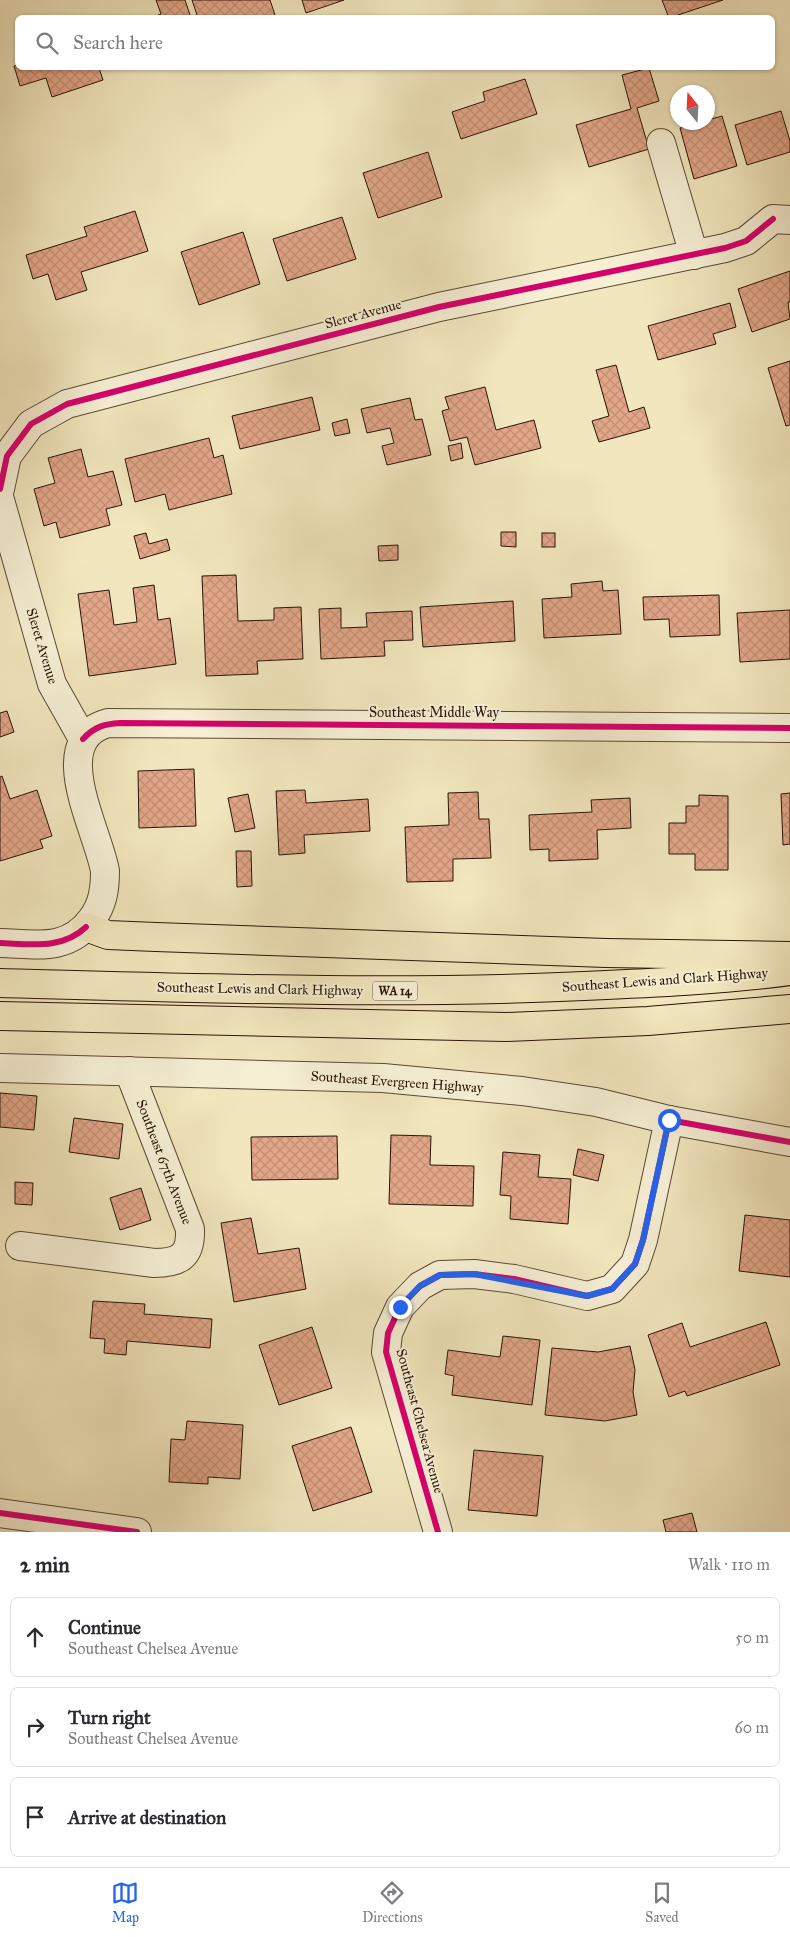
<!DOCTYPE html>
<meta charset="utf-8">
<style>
body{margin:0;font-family:"IM FELL Great Primer",serif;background:#f7f7f7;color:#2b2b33}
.compass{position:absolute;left:670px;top:85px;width:45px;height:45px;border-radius:50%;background:#fff;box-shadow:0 1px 4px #0004;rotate:342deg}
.stop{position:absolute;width:15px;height:15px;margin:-11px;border:4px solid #2563eb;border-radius:50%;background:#fff}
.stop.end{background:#2563eb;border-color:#fff;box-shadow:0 1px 5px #0008}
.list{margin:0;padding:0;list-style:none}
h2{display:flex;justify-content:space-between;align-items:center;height:65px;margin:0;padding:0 20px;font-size:21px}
h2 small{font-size:16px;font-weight:400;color:#7c7c81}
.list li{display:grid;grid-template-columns:32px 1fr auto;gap:15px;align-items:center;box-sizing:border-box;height:80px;margin:0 10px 10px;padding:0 10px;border:1px solid #e1e1e2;border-radius:8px}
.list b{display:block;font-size:19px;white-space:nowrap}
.list p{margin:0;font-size:16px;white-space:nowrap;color:#7c7c81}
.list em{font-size:16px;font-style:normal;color:#7c7c81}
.icon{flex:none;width:28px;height:28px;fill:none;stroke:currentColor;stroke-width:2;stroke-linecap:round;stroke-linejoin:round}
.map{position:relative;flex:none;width:790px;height:1532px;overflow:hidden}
.search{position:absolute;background:#fff;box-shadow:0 1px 4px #0004;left:15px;right:15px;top:15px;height:55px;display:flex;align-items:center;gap:12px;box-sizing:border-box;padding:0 18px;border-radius:8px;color:#7c7c81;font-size:19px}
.sheet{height:335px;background:#fff}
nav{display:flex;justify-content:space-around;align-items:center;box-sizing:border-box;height:70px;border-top:1px solid #e1e1e2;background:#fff;font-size:14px;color:#7c7c81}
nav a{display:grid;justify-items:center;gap:2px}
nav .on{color:#2563eb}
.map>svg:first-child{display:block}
.building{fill:url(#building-cross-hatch);stroke:#2a1305}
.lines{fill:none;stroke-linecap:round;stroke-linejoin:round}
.minor-casing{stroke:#5c4833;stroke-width:30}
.highway-casing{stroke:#2a1305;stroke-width:30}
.minor{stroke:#f6efd4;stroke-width:28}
.highway{stroke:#f1e6bd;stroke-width:28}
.cycleway-casing{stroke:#f6efd4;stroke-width:9}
.cycleway{stroke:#d6006c;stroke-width:6}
.route{stroke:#2563eb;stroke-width:6}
.labels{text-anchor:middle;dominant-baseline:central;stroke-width:4;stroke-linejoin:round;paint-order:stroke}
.shield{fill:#f6efd4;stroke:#675543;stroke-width:1}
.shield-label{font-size:12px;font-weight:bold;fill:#2a1305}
.street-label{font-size:14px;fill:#2a1305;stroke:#f6efd4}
</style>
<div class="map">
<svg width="790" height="1532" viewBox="0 0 790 1532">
<defs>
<pattern id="building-cross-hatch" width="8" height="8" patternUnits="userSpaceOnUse" patternTransform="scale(1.25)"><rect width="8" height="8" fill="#e2a688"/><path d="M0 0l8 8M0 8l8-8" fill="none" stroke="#c28e74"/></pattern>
</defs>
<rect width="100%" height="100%" fill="#f1e6bd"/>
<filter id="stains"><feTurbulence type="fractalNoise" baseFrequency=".004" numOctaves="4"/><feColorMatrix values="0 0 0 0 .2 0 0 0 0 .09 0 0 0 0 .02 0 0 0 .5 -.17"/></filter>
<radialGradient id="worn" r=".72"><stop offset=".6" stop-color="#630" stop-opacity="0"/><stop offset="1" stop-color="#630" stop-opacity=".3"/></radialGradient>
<g class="building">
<path d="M156 0H185L191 18H151L161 14Z"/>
<path d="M192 0H270L276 18H198Z"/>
<path d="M302 0H344L306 13Z"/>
<path d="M662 0H723L669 18Z"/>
<path d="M18 65V68H99L103 80 52 97 46 78 20 86 14 66Z"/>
<path d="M649 68 659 101 637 108 649 149 589 167 576 125 631 109 622 75Z"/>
<path d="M525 79 537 114 461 139 452 112 485 101 483 92Z"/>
<path d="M781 111 790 141V152L747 165 735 125Z"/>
<path d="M722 116 737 166 694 179 680 128 708 122V120Z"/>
<path d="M428 152 442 197 378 218 363 173Z"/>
<path d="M135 211 148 251 81 272 87 290 56 300 48 274 33 279 26 255 87 236 84 227Z"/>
<path d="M342 217 356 259 287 281 273 239Z"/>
<path d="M243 232 260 284 199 305 181 252Z"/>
<path d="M790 271V302H788L790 319 752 332 738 289Z"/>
<path d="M730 303 736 327 713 334 716 344 658 360 648 326Z"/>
<path d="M790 361V425L786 426 768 368Z"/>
<path d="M616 365 629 412 644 407 650 428 599 442 592 421 609 416 596 370Z"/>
<path d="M485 387 496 430 534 420 541 448 475 465 467 437 450 441 442 411 449 409 445 397Z"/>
<path d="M312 397 320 430 240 449 232 416Z"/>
<path d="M410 398 415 420 422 419 431 455 387 465 382 446 394 443 390 428 367 433 361 409Z"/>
<path d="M347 419 350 433 335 436 332 423Z"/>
<path d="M209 438 214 458 223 455 232 494 169 510 165 494 135 502 125 459Z"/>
<path d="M461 443 463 458 451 461 448 446Z"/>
<path d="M81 449 88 477 113 471 122 505 106 509 110 525 60 538 56 522 44 526 34 489 55 483 48 458Z"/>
<path d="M501 532H516V547L501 546Z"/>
<path d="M146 533 149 544 167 539 170 550 140 559 134 536Z"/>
<rect x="542" y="533" width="13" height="14"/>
<path d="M398 545V560L379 561 378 546Z"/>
<path d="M236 575 238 621 274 620V608L301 607 303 659 257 661 258 674 206 676 202 576Z"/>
<path d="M602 581 603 591 618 590 621 634 544 638 542 599 572 597 571 584Z"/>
<path d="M154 585 158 620 170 618 176 664 89 676 78 594 109 590 114 625 137 622 133 588Z"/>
<path d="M719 595 720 635 670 637 669 619 644 620 643 597Z"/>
<path d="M513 601 515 641 423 647 420 607Z"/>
<path d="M341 608V628L367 627 366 613 412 611 413 640 384 641 385 656 321 659 319 609Z"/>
<path d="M790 610V659L740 662 737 613Z"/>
<path d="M7 711 14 732 0 737V713Z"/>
<path d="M194 769 196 826 139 828 138 771Z"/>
<path d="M2 776 10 799 37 790 52 836 40 840 43 848 0 861V777Z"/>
<path d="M305 790 306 803 368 799 370 831 304 835 305 853 279 855 276 791Z"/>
<path d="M478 792 479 819H489L491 858 453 859V881L407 882 405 827 449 825 448 793Z"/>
<path d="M790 793V844L783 845 781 794Z"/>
<path d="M248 794 255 828 235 832 228 798Z"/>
<path d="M699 795 728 796V870H695V854H669V823H686V806H699Z"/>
<path d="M630 798 631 828 597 830 598 859 549 861V849L530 850 529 815 592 812 591 800Z"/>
<path d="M236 851H251L252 886 237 887Z"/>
<path d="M0 1093 37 1096 34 1130 0 1127Z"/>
<path d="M74 1118 123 1124 119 1159 69 1152Z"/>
<path d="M391 1135 431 1136 430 1165 474 1166 473 1206 389 1204Z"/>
<path d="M337 1136 338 1179 252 1180 251 1137Z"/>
<path d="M578 1149 604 1155 598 1181 573 1175Z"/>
<path d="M503 1152 540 1155 538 1177 571 1179 568 1224 510 1219 511 1196 500 1195Z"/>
<path d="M15 1182 33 1183 32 1205 15 1204Z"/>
<path d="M141 1188 151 1220 120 1230 110 1198Z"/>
<path d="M745 1215 790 1220V1277L739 1271Z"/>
<path d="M251 1218 258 1254 299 1248 306 1289 234 1302 221 1223Z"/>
<path d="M93 1301 145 1304 144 1314 212 1319 210 1348 127 1341 126 1355 104 1353 105 1339 90 1338Z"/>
<path d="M766 1322 780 1365 687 1396 685 1391 669 1397 648 1335 682 1323 690 1347Z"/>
<path d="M312 1327 332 1388 279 1405 259 1345Z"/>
<path d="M503 1336 540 1340 532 1405 452 1395 454 1376 445 1374 448 1350 500 1357Z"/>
<path d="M630 1346 635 1370 633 1392 637 1415 605 1421 545 1415 552 1348 598 1352Z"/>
<path d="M187 1421 243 1425 240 1479 208 1477V1484L169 1482 171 1439 185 1440Z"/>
<path d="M351 1427 372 1492 313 1511 292 1446Z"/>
<path d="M474 1450 543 1456 537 1516 468 1510Z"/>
<path d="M692 1513 697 1532H666L663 1520Z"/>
</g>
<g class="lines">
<defs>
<g id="minor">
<path d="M661 143 694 255"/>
<path d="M0 489 7 456 31 424 67 404 439 307 725 248 746 241 773 219 790 220"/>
<path d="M0 500 52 684 83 739"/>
<path d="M0 943C36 944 68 952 92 919 103 904 105 889 105 871 98 830 46 740 108 723L790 728"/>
<path d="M0 1068 383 1078 522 1091 596 1102 669 1120 790 1142"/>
<path d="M20 1246 154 1263C180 1263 191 1256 190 1229L129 1071"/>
<path d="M0 1513 137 1532"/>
<path d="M438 1532 386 1352 388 1333 400 1307 420 1286 440 1275 474 1274 514 1279 587 1296 612 1289 635 1264 643 1240 669 1120"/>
</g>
<g id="highway">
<path d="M86 927 108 935 156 937 606 953 790 956"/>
<path d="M0 983C195 988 389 995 584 986 653 983 722 980 790 971"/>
<path d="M0 1016 506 1027 648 1021 790 1009"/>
</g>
</defs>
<use href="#minor" class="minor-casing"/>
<use href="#highway" class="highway-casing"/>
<use href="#minor" class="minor"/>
<use href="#highway" class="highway"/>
<defs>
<g id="cycleway">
<path d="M0 489 7 456 31 424 67 404 439 307 725 248 746 241 773 219"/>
<path d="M83 739C94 727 104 724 120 723L790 728"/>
<path d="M0 943C30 944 62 950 86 927"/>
<path d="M0 1513 137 1532"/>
<path d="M438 1532 386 1352 388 1333 400 1307 420 1286 440 1275 474 1274 514 1279 587 1296 612 1289 635 1264 643 1240 669 1120 790 1142"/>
</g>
</defs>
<use href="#cycleway" class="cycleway-casing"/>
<use href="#cycleway" class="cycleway"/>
</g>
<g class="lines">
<path class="route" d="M400 1307 420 1286 440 1275 474 1274 587 1296 612 1289 635 1264 643 1240 669 1120"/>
</g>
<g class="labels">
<rect class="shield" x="372.5" y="981.5" width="45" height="19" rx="4"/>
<g class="shield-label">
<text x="395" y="991">WA 14</text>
</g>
<g class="street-label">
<text transform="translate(363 314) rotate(-15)">Sleret Avenue</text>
<text transform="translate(42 646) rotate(73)">Sleret Avenue</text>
<text x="434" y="712">Southeast Middle Way</text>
<text transform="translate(665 980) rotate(-4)">Southeast Lewis and Clark Highway</text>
<text transform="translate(260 989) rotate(1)">Southeast Lewis and Clark Highway</text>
<text transform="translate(397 1082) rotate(4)">Southeast Evergreen Highway</text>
<text transform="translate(164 1162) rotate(69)">Southeast 67th Avenue</text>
<text transform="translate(420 1421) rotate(75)">Southeast Chelsea Avenue</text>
</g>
</g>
<rect width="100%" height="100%" filter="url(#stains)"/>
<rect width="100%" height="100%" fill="url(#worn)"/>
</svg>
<svg class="compass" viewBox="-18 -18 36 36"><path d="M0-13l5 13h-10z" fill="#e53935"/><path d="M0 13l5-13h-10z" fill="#7c7c81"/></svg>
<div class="stop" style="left:669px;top:1120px"></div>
<div class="stop end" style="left:400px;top:1307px"></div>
<div class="search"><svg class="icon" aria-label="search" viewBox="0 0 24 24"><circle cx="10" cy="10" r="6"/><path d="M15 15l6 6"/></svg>Search here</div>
</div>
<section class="sheet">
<h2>2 min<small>Walk · 110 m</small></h2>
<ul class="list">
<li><svg class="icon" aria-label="ahead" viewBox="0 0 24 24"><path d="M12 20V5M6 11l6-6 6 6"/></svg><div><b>Continue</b><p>Southeast Chelsea Avenue</p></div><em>50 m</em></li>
<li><svg class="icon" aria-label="right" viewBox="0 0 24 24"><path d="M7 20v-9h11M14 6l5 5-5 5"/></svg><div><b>Turn right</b><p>Southeast Chelsea Avenue</p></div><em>60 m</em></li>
<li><svg class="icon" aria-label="arrive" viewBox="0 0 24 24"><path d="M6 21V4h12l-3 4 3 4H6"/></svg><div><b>Arrive at destination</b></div></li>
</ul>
</section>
<nav>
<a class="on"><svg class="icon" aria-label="map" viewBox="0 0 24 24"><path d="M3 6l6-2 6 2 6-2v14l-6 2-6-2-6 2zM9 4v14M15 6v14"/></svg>Map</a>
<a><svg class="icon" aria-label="directions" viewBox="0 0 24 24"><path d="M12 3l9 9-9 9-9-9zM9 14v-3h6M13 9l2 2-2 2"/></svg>Directions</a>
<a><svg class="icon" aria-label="saved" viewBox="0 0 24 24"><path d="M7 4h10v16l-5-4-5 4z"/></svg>Saved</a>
</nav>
